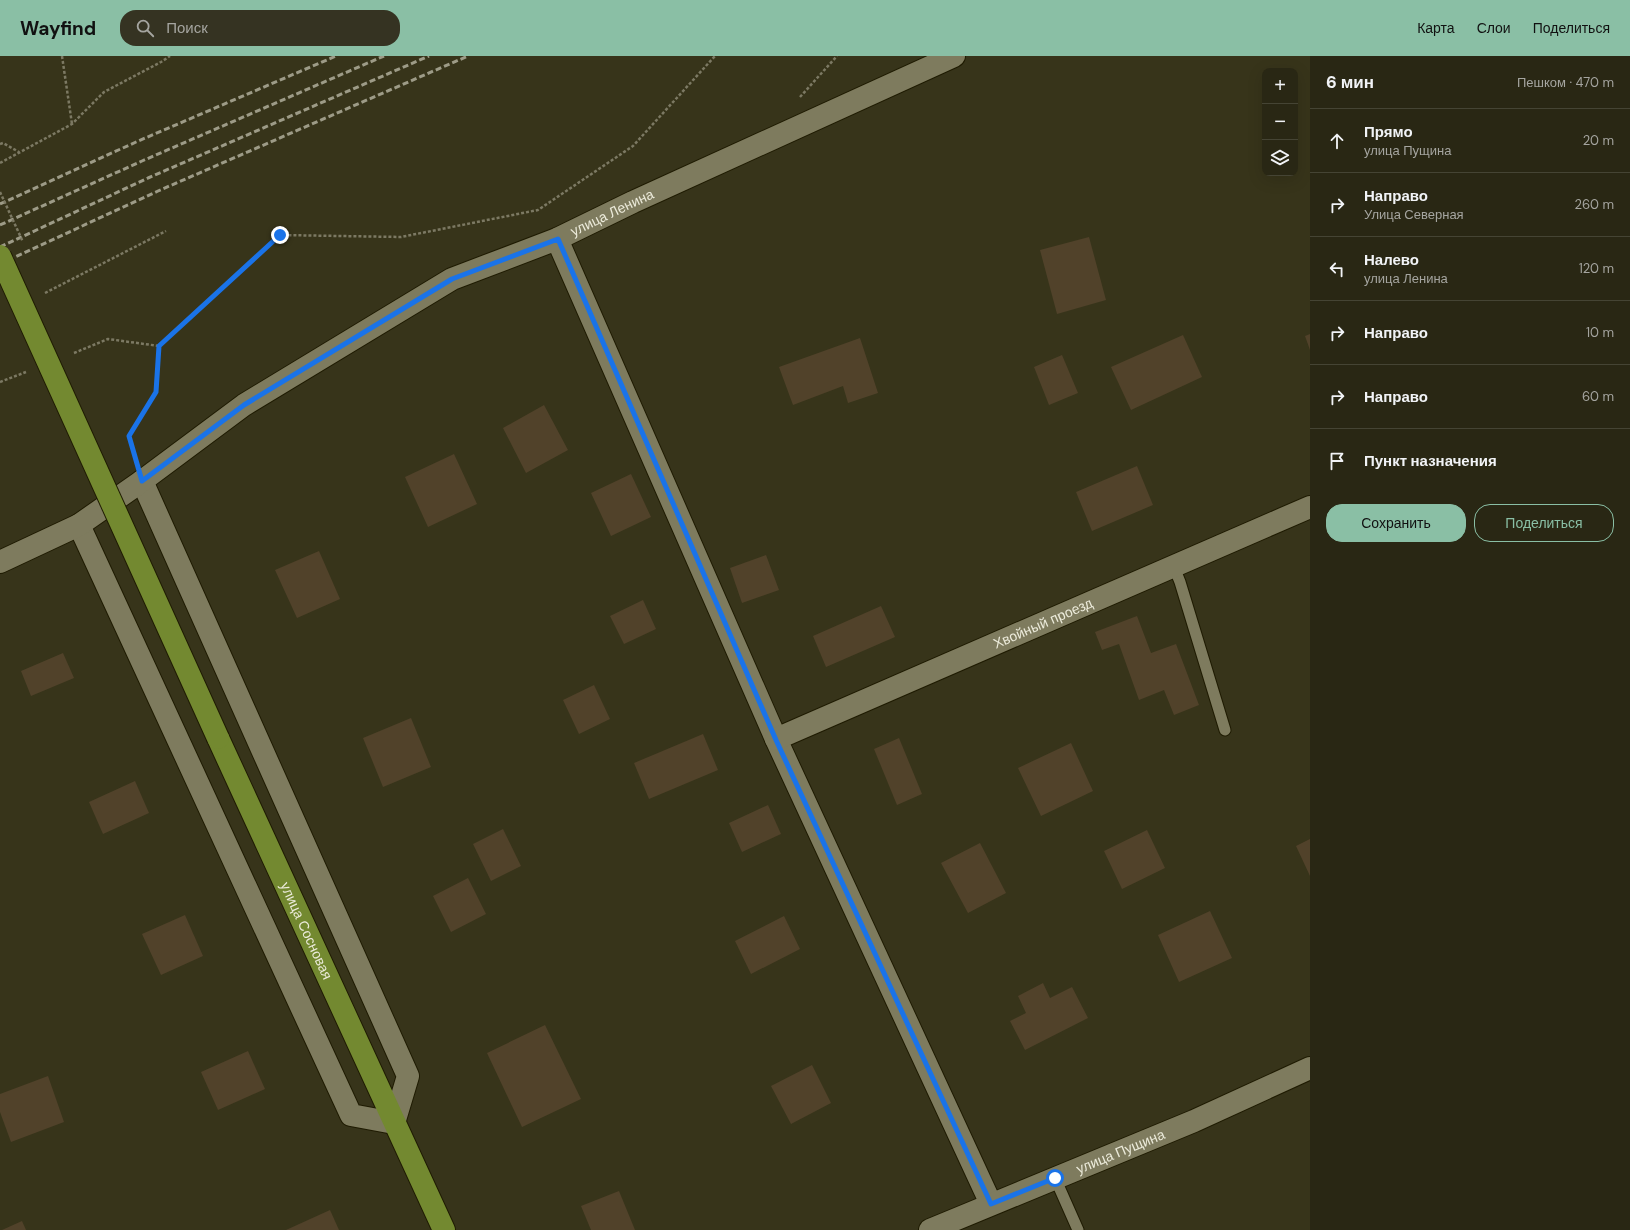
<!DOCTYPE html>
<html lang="ru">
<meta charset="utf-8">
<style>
body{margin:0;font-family:"DM Sans",sans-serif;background:#353322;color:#f1f3f6}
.controls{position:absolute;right:12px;top:12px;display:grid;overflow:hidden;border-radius:8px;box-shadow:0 4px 16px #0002}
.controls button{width:36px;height:36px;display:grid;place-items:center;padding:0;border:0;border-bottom:1px solid #454434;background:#292714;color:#f1f3f6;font:20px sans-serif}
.stop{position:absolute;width:12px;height:12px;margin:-9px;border:3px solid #1a73e8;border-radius:50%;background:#fff}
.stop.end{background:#1a73e8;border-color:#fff;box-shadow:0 1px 4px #0008}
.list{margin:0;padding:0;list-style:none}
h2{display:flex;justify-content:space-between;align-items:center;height:52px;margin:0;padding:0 16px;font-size:17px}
h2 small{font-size:13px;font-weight:400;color:#a5a5a0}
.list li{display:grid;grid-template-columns:26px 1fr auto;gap:12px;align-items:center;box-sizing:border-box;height:64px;padding:0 16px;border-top:1px solid #454434}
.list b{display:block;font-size:15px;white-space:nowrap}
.list p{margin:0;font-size:13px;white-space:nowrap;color:#a5a5a0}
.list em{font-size:13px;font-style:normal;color:#a5a5a0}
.actions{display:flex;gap:8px;padding:12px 16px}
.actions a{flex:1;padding:9px 0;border:1px solid #8abfa5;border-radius:16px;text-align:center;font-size:14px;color:#8abfa5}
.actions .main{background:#8abfa5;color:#111}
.icon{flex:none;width:22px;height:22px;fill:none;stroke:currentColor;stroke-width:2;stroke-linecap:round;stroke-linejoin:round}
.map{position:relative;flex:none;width:1310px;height:1174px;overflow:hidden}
header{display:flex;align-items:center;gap:24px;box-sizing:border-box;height:56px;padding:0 20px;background:#8abfa5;color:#111}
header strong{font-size:19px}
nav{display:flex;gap:22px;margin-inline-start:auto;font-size:14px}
.search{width:280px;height:36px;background:#353322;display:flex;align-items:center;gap:10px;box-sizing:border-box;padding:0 14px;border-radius:16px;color:#a5a5a0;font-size:15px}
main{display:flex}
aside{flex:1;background:#292714}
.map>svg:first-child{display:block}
.building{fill:#51422a}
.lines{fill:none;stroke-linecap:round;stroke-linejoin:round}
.lane-casing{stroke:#1f1b02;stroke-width:13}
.street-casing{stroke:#1f1b02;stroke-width:24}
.primary-casing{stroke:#1f1b02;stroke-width:24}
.path{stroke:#7c7963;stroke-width:2.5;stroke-dasharray:3 2;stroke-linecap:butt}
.lane{stroke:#7e7b5e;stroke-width:11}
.street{stroke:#7e7b5e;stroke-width:22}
.primary{stroke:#738930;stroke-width:22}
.rail{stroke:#9d9b87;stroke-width:3;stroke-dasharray:6 3;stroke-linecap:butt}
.primary-bridge-casing{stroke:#1f1b02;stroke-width:24;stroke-linecap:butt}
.path-bridge{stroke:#7c7963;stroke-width:2.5;stroke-dasharray:3 2;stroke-linecap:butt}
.primary-bridge{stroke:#738930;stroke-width:22}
.route{stroke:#1a73e8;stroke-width:5}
.labels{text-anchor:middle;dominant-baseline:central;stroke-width:3.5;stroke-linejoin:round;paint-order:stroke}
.street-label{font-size:14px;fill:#ecebdb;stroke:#1d1b10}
</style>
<header>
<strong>Wayfind</strong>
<div class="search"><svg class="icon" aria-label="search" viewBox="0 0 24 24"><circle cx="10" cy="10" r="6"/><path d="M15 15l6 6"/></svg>Поиск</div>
<nav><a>Карта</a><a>Слои</a><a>Поделиться</a></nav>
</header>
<main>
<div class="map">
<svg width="1310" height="1174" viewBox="0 0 1310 1174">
<rect width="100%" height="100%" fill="#37341a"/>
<g class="building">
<path d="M1089 181 1106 244 1057 258 1040 194Z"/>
<path d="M1310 278V294L1305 280Z"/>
<path d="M1183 279 1202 321 1131 354 1111 311Z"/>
<path d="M860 282 878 337 848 347 843 330 793 349 779 311Z"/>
<path d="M1062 299 1078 337 1049 349 1034 311Z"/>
<path d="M544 349 568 394 526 417 503 372Z"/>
<path d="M454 398 477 448 428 471 405 421Z"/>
<path d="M1137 410 1153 449 1092 475 1076 436Z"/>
<path d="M631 418 651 461 611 480 591 437Z"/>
<path d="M319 495 340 543 297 562 275 514Z"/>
<path d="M766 499 779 534 742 547 730 512Z"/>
<path d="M643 544 656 573 624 588 610 560Z"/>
<path d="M881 550 895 581 826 611 813 580Z"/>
<path d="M1137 560 1151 597 1176 588 1199 649 1174 659 1164 634 1139 644 1119 588 1102 594 1095 576Z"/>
<path d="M63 597 74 622 31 640 21 615Z"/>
<path d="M594 629 610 663 579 678 563 644Z"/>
<path d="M411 662 431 711 383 731 363 682Z"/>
<path d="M703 678 718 714 649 743 634 707Z"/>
<path d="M899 682 922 738 897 749 874 693Z"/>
<path d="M1071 687 1093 735 1041 760 1018 712Z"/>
<path d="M135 725 149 757 103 778 89 746Z"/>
<path d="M768 749 781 778 742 796 729 767Z"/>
<path d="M503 773 521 810 491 825 473 788Z"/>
<path d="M1147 774 1165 812 1122 833 1104 795Z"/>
<path d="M1310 783V820L1296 790Z"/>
<path d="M980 787 1006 837 968 857 941 807Z"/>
<path d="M468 822 486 858 451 876 433 840Z"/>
<path d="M1210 855 1232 902 1179 926 1158 879Z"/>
<path d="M185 859 203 900 161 919 142 878Z"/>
<path d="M784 860 800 893 751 918 735 885Z"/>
<path d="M1043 927 1050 942 1072 931 1088 962 1025 994 1010 965 1026 957 1018 940Z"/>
<path d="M545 969 581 1043 522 1071 487 997Z"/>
<path d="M248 995 265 1033 218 1054 201 1016Z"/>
<path d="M812 1009 831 1047 791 1068 771 1030Z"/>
<path d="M48 1020 64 1066 11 1086 0 1056V1038Z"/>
<path d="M619 1135 635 1174H591L581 1150Z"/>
<path d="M330 1154 339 1174H286Z"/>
<path d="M22 1165 26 1174H2Z"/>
</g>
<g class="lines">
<defs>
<g id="lane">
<path d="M1174 511 1180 526 1225 674"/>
<path d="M1055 1122 1078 1174"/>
</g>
<g id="street">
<path d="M557 183 776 683 991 1148"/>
<path d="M79 469 351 1059 394 1067 408 1020 142 425"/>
<path id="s1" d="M0 506 79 469 142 425 244 349 452 223 557 183 633 146 954 0"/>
<path id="s2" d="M776 683 1310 451"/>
<path id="s3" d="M930 1174 1194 1065 1310 1012"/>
</g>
<g id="primary">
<path id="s4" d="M218 682 444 1174"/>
</g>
</defs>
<use href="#lane" class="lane-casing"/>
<use href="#street" class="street-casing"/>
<use href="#primary" class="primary-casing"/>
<g class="path">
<path d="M62 0 72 68"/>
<path d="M800 41 837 0"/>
<path d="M0 88 3 87 19 96"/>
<path d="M0 107 72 68 104 36 161 6 170 0"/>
<path d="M45 237 166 175"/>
<path d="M74 297 108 283 159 290"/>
<path d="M0 326 26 316"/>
<path d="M134 399 129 380 156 336 159 290 280 179 401 181 538 154 633 90 715 0"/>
</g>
<use href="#lane" class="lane"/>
<use href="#street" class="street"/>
<use href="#primary" class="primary"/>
<g class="rail">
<path d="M0 148 136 86 336 0"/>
<path d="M0 169 142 105 384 0"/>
<path d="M0 191 148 122 429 0"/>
<path d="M0 208 158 135 468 0"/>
</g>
<defs>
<path id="primary-bridge" d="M0 200 218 682"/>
</defs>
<use href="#primary-bridge" class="primary-bridge-casing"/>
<path class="path-bridge" d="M0 136 23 186"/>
<use href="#primary-bridge" class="primary-bridge"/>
</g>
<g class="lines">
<path class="route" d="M280 179 159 290 156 336 129 380 142 425 244 349 452 223 558 183 776 684 991 1148 1055 1122"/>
</g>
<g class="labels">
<g class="street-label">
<text stroke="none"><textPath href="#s1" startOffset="708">улица Ленина</textPath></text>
<text stroke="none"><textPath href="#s2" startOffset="291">Хвойный проезд</textPath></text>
<text stroke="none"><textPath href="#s4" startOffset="212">улица Сосновая</textPath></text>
<text stroke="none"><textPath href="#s3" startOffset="206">улица Пущина</textPath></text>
</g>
</g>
</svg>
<div class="controls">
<button>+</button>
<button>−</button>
<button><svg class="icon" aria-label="layers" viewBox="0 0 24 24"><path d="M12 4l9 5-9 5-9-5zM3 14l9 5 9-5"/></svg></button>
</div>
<div class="stop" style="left:1055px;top:1122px"></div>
<div class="stop end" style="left:280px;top:179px"></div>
</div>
<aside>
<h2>6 мин<small>Пешком · 470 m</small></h2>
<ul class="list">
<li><svg class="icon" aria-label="ahead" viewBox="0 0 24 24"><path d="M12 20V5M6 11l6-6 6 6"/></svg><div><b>Прямо</b><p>улица Пущина</p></div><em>20 m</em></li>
<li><svg class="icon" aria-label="right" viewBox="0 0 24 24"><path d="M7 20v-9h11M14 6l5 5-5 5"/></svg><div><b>Направо</b><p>Улица Северная</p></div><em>260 m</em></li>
<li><svg class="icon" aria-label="left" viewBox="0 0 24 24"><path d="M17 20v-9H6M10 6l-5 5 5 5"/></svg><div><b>Налево</b><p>улица Ленина</p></div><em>120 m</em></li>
<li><svg class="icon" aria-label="right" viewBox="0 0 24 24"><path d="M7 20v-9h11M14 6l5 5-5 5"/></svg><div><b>Направо</b></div><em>10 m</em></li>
<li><svg class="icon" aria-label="right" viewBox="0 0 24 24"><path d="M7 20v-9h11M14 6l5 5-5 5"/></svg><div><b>Направо</b></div><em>60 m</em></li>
<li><svg class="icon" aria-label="arrive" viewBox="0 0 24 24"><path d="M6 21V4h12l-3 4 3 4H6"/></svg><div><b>Пункт назначения</b></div></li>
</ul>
<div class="actions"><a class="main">Сохранить</a><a>Поделиться</a></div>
</aside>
</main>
